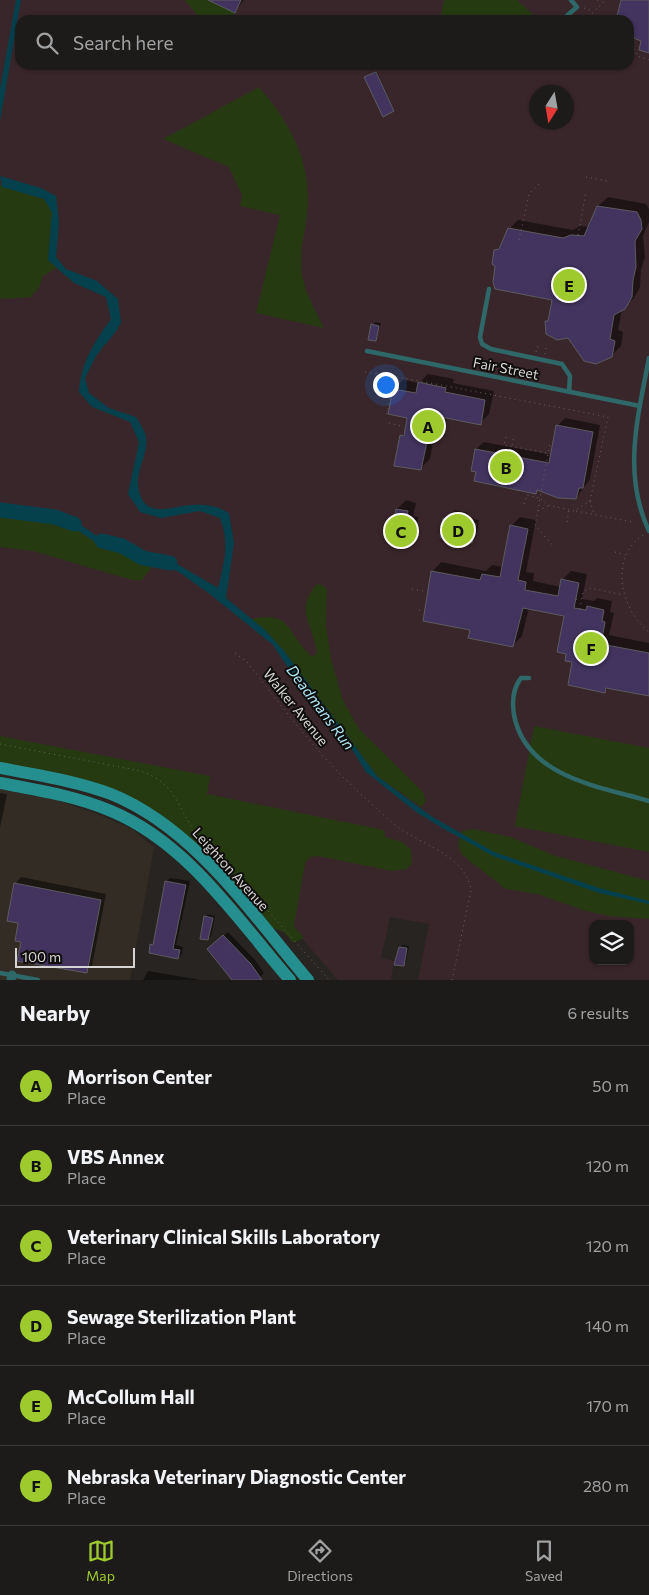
<!DOCTYPE html>
<style>
body{margin:0;font-family:Commissioner,sans-serif;background:#2a2826;color:#f1f3f6}
.controls{position:absolute;right:15px;bottom:15px;display:grid;overflow:hidden;border-radius:10px;box-shadow:0 1px 4px #0004}
.controls button{width:45px;height:45px;display:grid;place-items:center;padding:0;border:0;border-bottom:1px solid #3b3938;background:#1d1b19;color:#f1f3f6;font:25px sans-serif}
.compass{position:absolute;left:529px;top:85px;width:45px;height:45px;border-radius:50%;background:#1d1b19;box-shadow:0 1px 4px #0004;rotate:191deg}
.scale{position:absolute;left:15px;bottom:12px;width:120px;box-sizing:border-box;padding-left:5px;border:2px solid #d6d4d2;border-top:0;font-size:14px;line-height:18px;white-space:nowrap;color:#d6d4d2;-webkit-text-stroke:4px #0f0e0c;paint-order:stroke}
.you{position:absolute;left:385px;top:384px;width:18px;height:18px;margin:-12px;border:4px solid #fff;border-radius:50%;background:#1a73e8;box-shadow:0 0 0 8px #1a73e833}
.badge{display:grid;place-items:center;width:32px;height:32px;border-radius:50%;background:#9eca2e;color:#111;font-size:16px;font-weight:700}
.pin{position:absolute;translate:-50% -50%;border:2px solid #fff;box-shadow:0 1px 5px #0006}
.list{margin:0;padding:0;list-style:none}
h2{display:flex;justify-content:space-between;align-items:center;height:65px;margin:0;padding:0 20px;font-size:21px}
h2 small{font-size:16px;font-weight:400;color:#a0a1a2}
.list li{display:grid;grid-template-columns:32px 1fr auto;gap:15px;align-items:center;box-sizing:border-box;height:80px;padding:0 20px;border-top:1px solid #3b3938}
.list b{display:block;font-size:19px;white-space:nowrap}
.list p{margin:0;font-size:16px;white-space:nowrap;color:#a0a1a2}
.list em{font-size:16px;font-style:normal;color:#a0a1a2}
.icon{flex:none;width:28px;height:28px;fill:none;stroke:currentColor;stroke-width:2;stroke-linecap:round;stroke-linejoin:round}
.map{position:relative;flex:none;width:649px;height:980px;overflow:hidden}
.search{position:absolute;background:#1d1b19;box-shadow:0 1px 4px #0004;left:15px;right:15px;top:15px;height:55px;display:flex;align-items:center;gap:12px;box-sizing:border-box;padding:0 18px;border-radius:15px;color:#a0a1a2;font-size:19px}
.sheet{height:545px;background:#1d1b19}
nav{display:flex;justify-content:space-around;align-items:center;box-sizing:border-box;height:70px;border-top:1px solid #3b3938;background:#1d1b19;font-size:14px;color:#a0a1a2}
nav a{display:grid;justify-items:center;gap:2px}
nav .on{color:#9eca2e}
.map>svg:first-child{display:block}
.built{fill:#332c25}
.education{fill:#39262a;fill-rule:evenodd}
.green{fill:#263a11}
.water{fill:#05404d}
.shadow{fill:#0007}
.lines{fill:none;stroke-linecap:round;stroke-linejoin:round}
.stream{stroke:#05404d;stroke-width:2.5}
.river{stroke:#05404d;stroke-width:15}
.building{fill:#42345f;stroke:#5c5b5f}
.path{stroke:#64625f;stroke-width:1;stroke-dasharray:1 4;stroke-linecap:butt}
.service{stroke:#2e6868;stroke-width:4.5}
.minor{stroke:#2e6868;stroke-width:9}
.secondary{stroke:#258e8e;stroke-width:12}
.labels{text-anchor:middle;dominant-baseline:central;stroke-width:4;stroke-linejoin:round;paint-order:stroke}
.street-label{font-size:14px;fill:#d6d4d2;stroke:#0f0e0c}
.water-label{font-size:15px;font-style:italic;fill:#ade6f7;stroke:#0f0e0c}
</style>
<div class="map">
<svg width="649" height="980" viewBox="0 0 649 980">
<rect width="100%" height="100%" fill="#272421"/>
<path class="built" d="M0 789 54 799 97 814 132 829 154 847 130 980H0Z"/>
<path class="education" d="M0 0H649V980H418L429 924 390 917 381 958 394 961 391 980H338L237 863 0 739ZM20 20H629V65H20ZM536 92H566V122H536ZM593 924H630V961H593Z"/>
<g class="green">
<path d="M185 0H236L233 20H201Z"/>
<path d="M444 0H517L539 20H440Z"/>
<path d="M259 87C287 119 308 155 308 199 308 224 298 251 302 275 306 294 315 311 324 328L256 313 280 215 240 206 242 195 229 167 163 139Z"/>
<path d="M0 185 44 199 52 212 48 260 57 267 42 277 40 286 31 297 0 299Z"/>
<path d="M0 513 67 523 101 546 152 559V567L142 580H132L33 551 0 547Z"/>
<path d="M317 584 323 585 327 590 326 625 331 659 343 700 359 729 423 792 426 801 421 807 377 776 284 651 251 619C294 609 287 637 313 657L317 652C313 627 294 608 317 584Z"/>
<path d="M534 726 649 748V852L515 826Z"/>
<path d="M0 736 210 776 207 794 384 830 385 837 402 842 411 849 412 863 407 869 392 871 318 856 310 857 305 863 294 926 304 938 293 943 285 933 271 927 163 817 0 764Z"/>
<path d="M473 829 510 837 556 856 649 881V919L609 916 583 910 537 894 506 889 462 855C457 846 458 841 462 831Z"/>
</g>
<g class="water">
<path d="M16 0H21L0 121V89Z"/>
<path d="M0 176 41 188 56 196 59 222 56 257 66 269 97 281 118 299 121 323 96 356 85 378 89 393 109 408 136 417C139 422 145 431 146 437 149 452 136 470 138 486 143 521 170 506 193 505 207 504 217 506 229 513L234 543 226 598 265 630 284 651 377 776 431 816 494 852 599 888 649 901V904L599 893 493 856 444 829 416 812 366 772 351 748 291 672 273 645 211 595 179 572 151 559 101 546 67 523 0 512V507L35 515 72 519 103 540 172 561 218 588C224 563 230 543 220 518L200 511 161 518 140 512 128 494 139 442 130 422 92 407 79 392C81 362 94 343 111 319L106 297 74 283 48 260 52 212 44 199 2 187Z"/>
</g>
<g class="shadow">
<path d="M211 0H244L235 11Z"/>
<path d="M377 72 394 110H393L367 77Z"/>
<path d="M608 197 646 204 649 209V222L643 236 645 257 641 270 640 287 634 298 622 309 618 330 623 332 621 346 611 356 569 336 547 321 550 318 553 299 496 251 502 244 509 229 518 220 573 230 580 226 589 227 598 206Z"/>
<path d="M375 322 381 323 376 340 372 325Z"/>
<path d="M428 374 454 379 453 383 494 391 489 414 480 423 447 417 445 429 434 437 430 459 421 468 402 436 406 431 409 417 394 389 403 380 419 383Z"/>
<path d="M565 418 600 425 590 479 576 498 539 489 535 493 472 470 476 449 484 442 552 455 557 426Z"/>
<path d="M406 500 416 503 413 516 418 517 417 526 401 542 397 509Z"/>
<path d="M455 510 468 513 467 518 479 520 476 537 472 542 445 518Z"/>
<path d="M520 517 536 520 526 572 534 573 533 581 561 587 562 580 571 571 587 574 582 599 594 601 597 598 612 601 610 612 614 613 609 635 649 643V695L609 687 605 692 574 661 566 615 529 608 522 636 513 645 471 629 425 620 433 571 441 562 486 571 492 565 503 567 511 526Z"/>
<path d="M0 793 7 794 0 828Z"/>
<path d="M21 877 106 894 92 966 86 971 20 922 16 883Z"/>
<path d="M170 878 190 881 176 945 183 947 182 954 178 958 151 945 155 942 166 882Z"/>
<path d="M208 914 215 916 211 936 208 939 205 917Z"/>
<path d="M228 932 255 960 264 973 257 980H236L213 945Z"/>
<path d="M402 945 409 946 406 962 403 965 400 948Z"/>
<path d="M148 971 195 979 199 980H143Z"/>
</g>
<g class="lines">
<path class="stream" d="M105 343 117 328"/>
<g class="river">
<path d="M0 510 55 517 74 524"/>
<path d="M102 541 122 546 143 558 170 563"/>
</g>
</g>
<g class="building">
<path d="M208 0H241L235 13Z"/>
<path d="M621 0H649V53L639 50 641 41 629 36V20H616Z"/>
<path d="M376 72 394 111 383 117 364 77Z"/>
<path d="M597 206 637 212 641 220 642 229 635 241 636 267 633 280 632 297 625 309 614 315 610 339 615 341 612 357 596 364 584 361 568 338 557 340 546 334 545 321H548L552 300 495 289 493 282 495 266 492 264 494 250 499 249 508 228 563 238 571 235 584 236Z"/>
<path d="M371 324 379 326 376 341 368 340Z"/>
<path d="M418 382 446 388 445 392 485 400 481 425 441 417 436 439 428 437 421 470 394 466 400 435 404 436 407 418 388 414 393 389 416 393Z"/>
<path d="M556 425 593 432 583 488H579L576 499 558 498 537 490 536 494 474 481 476 472 471 471 475 449 549 463Z"/>
<path d="M396 509 408 511 405 525 410 526 408 536 403 535 401 543 390 541Z"/>
<path d="M449 514 465 517 464 522 476 524 472 543 440 537 443 518 448 519Z"/>
<path d="M510 525 528 529 518 580 526 582 525 590 558 596 561 579 579 583 574 608 586 610 587 606 604 610 602 621 605 622 601 644 649 653V696L606 688 605 693 568 685 572 662 565 661 566 654 557 652 564 616 523 608 513 647 468 638 470 630 423 621 431 571 480 580 482 574 500 577Z"/>
<path d="M165 881 186 885 173 949 180 950 178 959 149 953 150 944 153 945Z"/>
<path d="M14 883 101 900 87 973 17 961 21 942 15 941 18 923 7 921Z"/>
<path d="M204 916 213 918 208 940 200 939Z"/>
<path d="M223 935 251 964 262 980H232L207 949Z"/>
<path d="M399 947 407 948 404 966 394 965Z"/>
</g>
<g class="lines">
<g class="path">
<path d="M597 0 602 2"/>
<path d="M584 8 592 11"/>
<path d="M585 20 606 0"/>
<path d="M629 47 634 49 637 56 649 60"/>
<path d="M586 177 607 181"/>
<path d="M578 235 586 192"/>
<path d="M519 240 529 194 540 183"/>
<path d="M536 352 538 345"/>
<path d="M545 354 546 347"/>
<path d="M365 372 376 374"/>
<path d="M376 373 382 374"/>
<path d="M387 414 394 382 382 380 383 374 608 417 590 501 574 511 548 505 540 498 550 443"/>
<path d="M389 423 401 426"/>
<path d="M506 437 504 445 547 453"/>
<path d="M512 445 514 435"/>
<path d="M590 501 594 514"/>
<path d="M524 504 527 495 540 498 538 511"/>
<path d="M548 506 538 511 535 525 553 546"/>
<path d="M576 511 632 522"/>
<path d="M567 522 569 510"/>
<path d="M643 535C609 558 620 609 649 632"/>
<path d="M615 552 625 555"/>
<path d="M412 589 423 591"/>
<path d="M576 599 581 600"/>
<path d="M580 609 583 592 590 588 624 595"/>
<path d="M419 610 425 611"/>
<path d="M235 653 247 662C286 712 324 763 373 805 382 813 391 823 402 830 425 845 468 859 471 891L452 980"/>
<path d="M0 744 141 771C185 787 175 818 208 843L329 980"/>
</g>
<g class="service">
<path d="M562 20 577 7 571 0"/>
<path d="M489 289 480 337 482 344 491 349 562 364 570 376 569 392"/>
<path d="M367 351 640 406"/>
<path d="M649 358C638 416 622 474 649 531"/>
<path d="M529 678H521C513 688 512 702 514 715 526 777 598 786 649 801"/>
<path d="M0 973 38 980"/>
</g>
<path class="minor" d="M11 980 12 975"/>
<g class="secondary">
<path d="M0 768C37 775 76 781 111 794 195 828 251 913 308 980"/>
<path d="M0 783C38 790 76 796 111 811 188 843 237 919 290 980"/>
</g>
</g>
<g class="labels">
<g class="street-label">
<text transform="translate(506 368) rotate(11)">Fair Street</text>
<text transform="translate(296 707) rotate(51)">Walker Avenue</text>
<text transform="translate(231 869) rotate(48)">Leighton Avenue</text>
</g>
<g class="water-label">
<text transform="translate(321 707) rotate(53)">Deadmans Run</text>
</g>
</g>
</svg>
<div class="controls">
<button><svg class="icon" aria-label="layers" viewBox="0 0 24 24"><path d="M12 4l9 5-9 5-9-5zM3 14l9 5 9-5"/></svg></button>
</div>
<svg class="compass" viewBox="-18 -18 36 36"><path d="M0-13l5 13h-10z" fill="#e53935"/><path d="M0 13l5-13h-10z" fill="#a0a1a2"/></svg>
<div class="scale">100 m</div>
<div class="you"></div>
<div class="pin badge" style="left:428px;top:426px">A</div>
<div class="pin badge" style="left:506px;top:467px">B</div>
<div class="pin badge" style="left:401px;top:531px">C</div>
<div class="pin badge" style="left:458px;top:530px">D</div>
<div class="pin badge" style="left:569px;top:285px">E</div>
<div class="pin badge" style="left:591px;top:648px">F</div>
<div class="search"><svg class="icon" aria-label="search" viewBox="0 0 24 24"><circle cx="10" cy="10" r="6"/><path d="M15 15l6 6"/></svg>Search here</div>
</div>
<section class="sheet">
<h2>Nearby<small>6 results</small></h2>
<ul class="list">
<li><span class="badge">A</span><div><b>Morrison Center</b><p>Place</p></div><em>50 m</em></li>
<li><span class="badge">B</span><div><b>VBS Annex</b><p>Place</p></div><em>120 m</em></li>
<li><span class="badge">C</span><div><b>Veterinary Clinical Skills Laboratory</b><p>Place</p></div><em>120 m</em></li>
<li><span class="badge">D</span><div><b>Sewage Sterilization Plant</b><p>Place</p></div><em>140 m</em></li>
<li><span class="badge">E</span><div><b>McCollum Hall</b><p>Place</p></div><em>170 m</em></li>
<li><span class="badge">F</span><div><b>Nebraska Veterinary Diagnostic Center</b><p>Place</p></div><em>280 m</em></li>
</ul>
</section>
<nav>
<a class="on"><svg class="icon" aria-label="map" viewBox="0 0 24 24"><path d="M3 6l6-2 6 2 6-2v14l-6 2-6-2-6 2zM9 4v14M15 6v14"/></svg>Map</a>
<a><svg class="icon" aria-label="directions" viewBox="0 0 24 24"><path d="M12 3l9 9-9 9-9-9zM9 14v-3h6M13 9l2 2-2 2"/></svg>Directions</a>
<a><svg class="icon" aria-label="saved" viewBox="0 0 24 24"><path d="M7 4h10v16l-5-4-5 4z"/></svg>Saved</a>
</nav>
